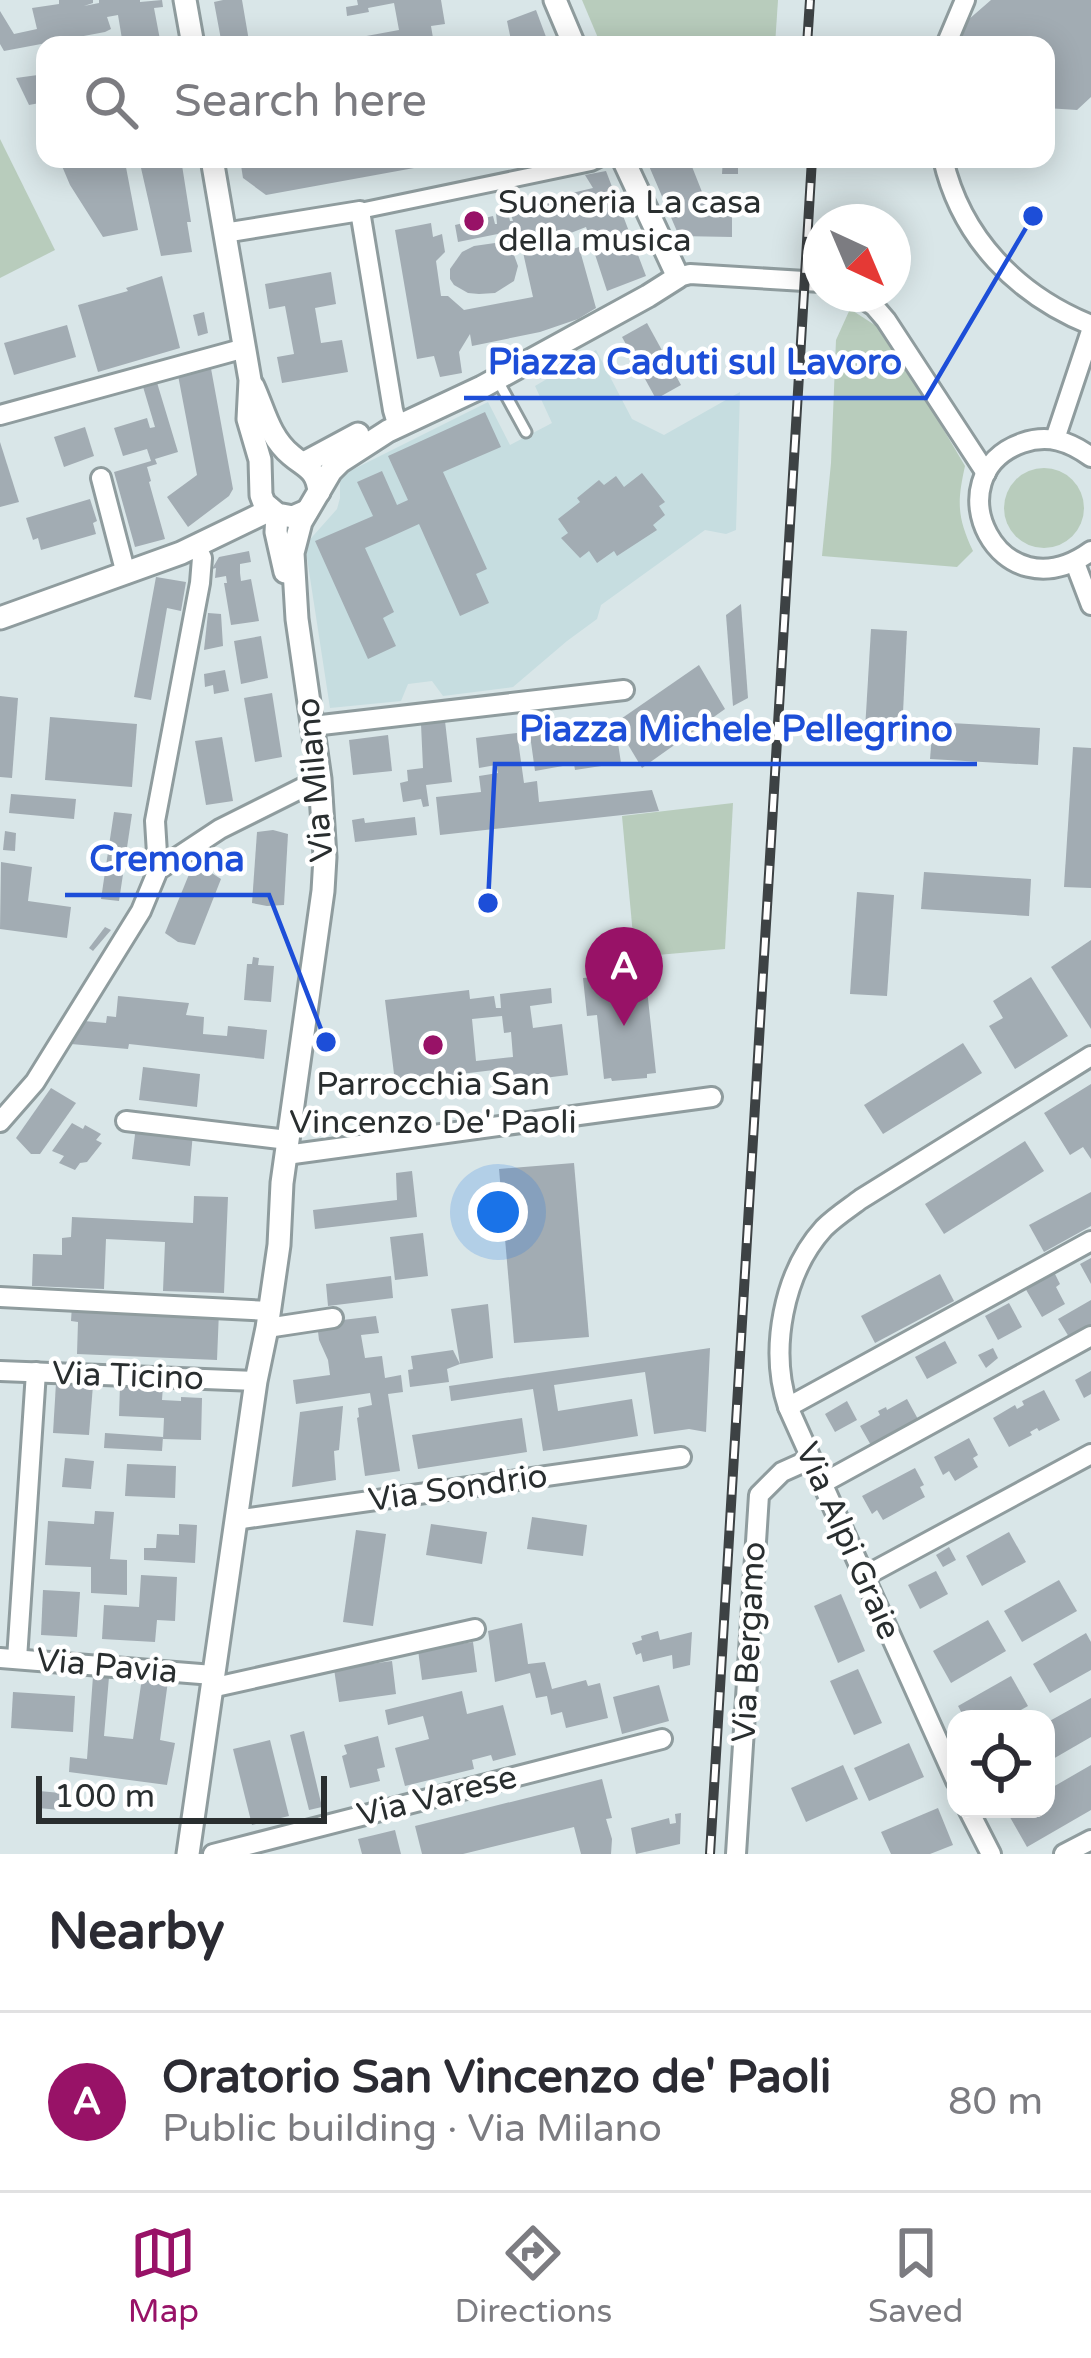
<!DOCTYPE html>
<meta charset="utf-8">
<style>
body{margin:0;font-family:"Varela Round",sans-serif;background:#f7f7f7;color:#2b2b33}
.controls{position:absolute;right:36px;bottom:36px;display:grid;overflow:hidden;border-radius:24px;box-shadow:0 6px 30px #0003}
.controls button{width:108px;height:108px;display:grid;place-items:center;padding:0;border:0;border-bottom:3px solid #e1e1e2;background:#fff;color:#2b2b33;font:60px sans-serif}
.compass{position:absolute;left:803px;top:204px;width:108px;height:108px;border-radius:50%;background:#fff;box-shadow:0 6px 30px #0003;rotate:136deg}
.scale{position:absolute;left:36px;bottom:30px;width:291px;box-sizing:border-box;padding-left:12px;border:6px solid #292e2f;border-top:0;font-size:33px;line-height:42px;white-space:nowrap;color:#292e2f;-webkit-text-stroke:9px #fff;paint-order:stroke}
.you{position:absolute;left:498px;top:1212px;width:42px;height:42px;margin:-30px;border:9px solid #fff;border-radius:50%;background:#1a73e8;box-shadow:0 0 0 18px #1a73e833}
.badge{display:grid;place-items:center;width:78px;height:78px;border-radius:50%;background:#981267;color:#fff;font-size:39px;font-weight:700}
.pin{position:absolute;translate:-50% -99px;filter:drop-shadow(0 3px 6px #0008)}
.pin::after{content:'';position:absolute;top:63px;width:42px;height:36px;background:inherit;clip-path:polygon(0 0,100% 0,50% 100%)}
.list{margin:0;padding:0;list-style:none}
h2{display:flex;justify-content:space-between;align-items:center;height:156px;margin:0;padding:0 48px;font-size:51px}
h2 small{font-size:39px;font-weight:400;color:#7c7c81}
.list li{display:grid;grid-template-columns:78px 1fr auto;gap:36px;align-items:center;box-sizing:border-box;height:180px;padding:0 48px;border-top:3px solid #e1e1e2}
.list b{display:block;font-size:45px;white-space:nowrap}
.list p{margin:0;font-size:39px;white-space:nowrap;color:#7c7c81}
.list em{font-size:39px;font-style:normal;color:#7c7c81}
.icon{flex:none;width:66px;height:66px;fill:none;stroke:currentColor;stroke-width:2;stroke-linecap:round;stroke-linejoin:round}
.map{position:relative;flex:none;width:1091px;height:1854px;overflow:hidden}
.search{position:absolute;background:#fff;box-shadow:0 6px 30px #0003;left:36px;right:36px;top:36px;height:132px;display:flex;align-items:center;gap:30px;box-sizing:border-box;padding:0 42px;border-radius:24px;color:#7c7c81;font-size:45px}
.sheet{height:336px;background:#fff}
nav{display:flex;justify-content:space-around;align-items:center;box-sizing:border-box;height:168px;border-top:3px solid #e1e1e2;background:#fff;font-size:33px;color:#7c7c81}
nav a{display:grid;justify-items:center;gap:6px}
nav .on{color:#981267}
.map>svg:first-child{display:block}
.built{fill:#c6dde0}
.green{fill:#b8ccbc}
.building{fill:#a2acb3;fill-rule:evenodd}
.lines{fill:none;stroke-linecap:round;stroke-linejoin:round}
.service-casing{stroke:#8f9c9e;stroke-width:15}
.pedestrian-casing{stroke:#8f9c9e;stroke-width:20}
.minor-casing{stroke:#8f9c9e;stroke-width:24}
.tertiary-casing{stroke:#8f9c9e;stroke-width:27}
.service{stroke:#fff;stroke-width:9}
.pedestrian{stroke:#fff;stroke-width:14}
.minor{stroke:#fff;stroke-width:18}
.tertiary{stroke:#fff;stroke-width:21}
.rail-casing{stroke:#3d4244;stroke-width:10}
.rail{stroke:#fff;stroke-width:6;stroke-dasharray:18;stroke-linecap:butt}
.poi-dot{fill:#981267;stroke:#fff;stroke-width:4.5}
.labels{text-anchor:middle;dominant-baseline:central;stroke-width:9;stroke-linejoin:round;paint-order:stroke}
.poi-label{font-size:33px;fill:#292e2f;stroke:#fff;text-anchor:start}
.street-label{font-size:33px;fill:#292e2f;stroke:#fff}
.leader{fill:none;stroke:#1d4ed8;stroke-width:4.5}
.callout-dot{fill:#1d4ed8;stroke:#fff;stroke-width:4.5}
.callout-label{font-size:36px;text-anchor:middle;font-weight:bold;fill:#1d4ed8;stroke:#fff;stroke-width:9;stroke-linejoin:round;paint-order:stroke}
</style>
<div class="map">
<svg width="1091" height="1854" viewBox="0 0 1091 1854">
<rect width="100%" height="100%" fill="#d9e6e8"/>
<path class="built" d="M596 350 632 419 664 435 740 392 736 530 726 534 705 530 601 605 597 619 567 641 513 687 443 696 432 681 408 684 401 701 330 708 305 545 337 509 340 498V476L488 402 510 445 552 423 535 386Z"/>
<g class="green">
<path d="M582 0H778L775 45H601Z"/>
<path d="M0 139 55 250 0 278Z"/>
<path d="M850 309 881 329 899 354 965 466C957 502 957 517 973 551L957 567 822 556 831 463 836 340Z"/>
<circle cx="1044" cy="508" r="40"/>
<path d="M733 803 725 949 635 957 622 816Z"/>
</g>
<g class="building">
<path d="M59 0H93V3L84 6 99 3V0H140V2L162 0 163 7 154 8 161 45H123L118 15 107 17 111 29 105 32 4 51 0 44V11L14 34 37 29 32 8 59 4Z"/>
<path d="M223 0H242L249 41 257 39 258 45H222L214 2Z"/>
<path d="M357 0H441L445 24 431 26 433 38 412 45H362L361 37 399 30 394 3 368 8 369 12 347 16 346 7 358 5Z"/>
<path d="M991 0H1091V97L1077 110 1046 108V45H959L968 20Z"/>
<path d="M536 10 549 45H512L507 21Z"/>
<path d="M45 74V102L29 105 16 78Z"/>
<path d="M59 159H133L125 162 138 230 103 237 70 185Z"/>
<path d="M162 159H181L191 222H187L192 252 161 256 141 168Z"/>
<path d="M240 159H435L436 164 266 195 243 178Z"/>
<path d="M646 159H689L704 197 732 198V237L679 236Z"/>
<path d="M723 159H738V174H722Z"/>
<path d="M606 171 646 276 607 291 586 227 563 236 567 251 579 247 596 308 578 319 540 332 472 346 470 334 459 352 462 373 440 377 434 356 417 359 395 230 431 223 433 237 442 234 445 252 436 261 441 296H448L464 310 533 297 518 230 458 242 455 225 493 216 495 224H497L496 213 502 209 508 212 510 221H513L509 208 593 188 585 175Z"/>
<path d="M495 243 514 255 518 266 514 281 495 293 479 294 468 293 454 285 450 279V269L462 252 474 246Z"/>
<path d="M331 272 336 304 315 308 321 343 342 340 348 372 282 383 277 357 294 354 285 306 269 309 265 284Z"/>
<path d="M162 276 180 348 98 372 78 305 128 291 126 288Z"/>
<path d="M204 312 208 333 198 336 193 315Z"/>
<path d="M647 323 681 385 656 399 622 337Z"/>
<path d="M67 325 76 357 14 375 4 343Z"/>
<path d="M210 363 233 489 229 496 188 527 167 497 197 475 177 370Z"/>
<path d="M155 376 178 452 155 459 157 464 147 467 151 481 149 482 165 539 135 547 114 472 151 461 147 449 123 456 114 428 147 418 150 428 155 427 141 380Z"/>
<path d="M485 412 501 447 443 472 487 569 476 574 489 603 460 616 419 524 386 539 365 548 394 612 383 618 396 646 368 659 315 541 373 516 357 482 382 471 397 505 408 500 388 456Z"/>
<path d="M85 427 94 456 64 467 54 437Z"/>
<path d="M0 442 19 502 0 507Z"/>
<path d="M642 473 665 502 659 506 665 515 653 525 657 530 617 556 614 551 597 563 589 551 580 558 561 538 568 533 558 519 580 502 577 498 599 480 604 485 616 476 624 487Z"/>
<path d="M90 499 97 521 93 523 96 534 41 550 38 538 33 540 26 518Z"/>
<path d="M249 551 251 562 240 564V573L241 581 251 579 259 621 231 625 224 583H227L226 576 215 578 216 568 212 569 219 557Z"/>
<path d="M156 577 186 582 181 611 167 608 151 700 134 697Z"/>
<path d="M741 604 748 698 733 706 726 615Z"/>
<path d="M208 613 221 614 223 646 204 650Z"/>
<path d="M871 629 907 631 902 733 865 730Z"/>
<path d="M261 636 268 678 241 684 234 641Z"/>
<path d="M699 665 725 709 642 768 615 723Z"/>
<path d="M225 670 229 691 214 694 213 685 205 687 204 674Z"/>
<path d="M272 693 282 757 255 762 244 698Z"/>
<path d="M0 696 18 698 12 778 0 777Z"/>
<path d="M50 717 137 724 132 787 45 780Z"/>
<path d="M445 721 452 782 426 785 429 806 423 807 421 799 403 802 400 783 408 781 407 770 423 768 421 724Z"/>
<path d="M933 722 1040 728 1038 765 930 759Z"/>
<path d="M554 731 555 741 609 732 611 744 618 743 621 763 575 770 574 764 535 771 530 735Z"/>
<path d="M517 733 524 783 537 781 539 802 652 790 659 811 440 835 436 797 481 792 479 776 498 773 496 765 479 768 476 738Z"/>
<path d="M388 735 392 771 353 775 349 740Z"/>
<path d="M222 737 233 801 206 805 195 741Z"/>
<path d="M1073 747 1091 748V888L1064 887Z"/>
<path d="M11 794 76 799 74 819 9 813Z"/>
<path d="M114 812 132 814 119 901 101 899Z"/>
<path d="M415 817 417 835 355 842 352 820 364 818 365 823Z"/>
<path d="M273 830 288 834 284 905 267 906 252 903 257 832Z"/>
<path d="M5 831 16 833 15 851 3 850Z"/>
<path d="M1 862 32 867 28 901 71 907 67 938 0 929Z"/>
<path d="M192 867 207 870 221 879 195 945 178 942 165 933Z"/>
<path d="M924 872 1031 879 1029 916 921 909Z"/>
<path d="M857 892 894 895 887 996 850 994Z"/>
<path d="M105 927 111 930 93 951 89 948Z"/>
<path d="M1091 940V1029L1051 967Z"/>
<path d="M253 957 259 958 258 965 274 966 271 1002 244 1000 247 964H252Z"/>
<path d="M620 970V974L645 971 656 1073 647 1074V1078L612 1081 611 1078 604 1079 597 1015 587 1016 583 978 607 976 606 972Z"/>
<path d="M1031 977 1068 1036 1015 1069 989 1026 1003 1018 993 1001Z"/>
<path d="M551 988 552 1003 530 1006 533 1028 562 1024 568 1075 503 1083 502 1069 395 1082 385 1000 469 990 470 999 494 996 496 1008H501L500 994ZM502 1016 504 1033 511 1032 513 1057 476 1061 472 1019Z"/>
<path d="M118 996 189 1003 186 1015 204 1017 203 1034 227 1036 228 1026 267 1030 264 1059 129 1044 128 1049 71 1044 84 1021 106 1023 107 1016 116 1017Z"/>
<path d="M963 1043 982 1073 883 1134 864 1105Z"/>
<path d="M143 1067 200 1074 197 1107 139 1100Z"/>
<path d="M1091 1084V1159L1083 1147 1070 1155 1044 1113Z"/>
<path d="M51 1088 76 1103 40 1154H31L16 1138Z"/>
<path d="M72 1123 83 1129 85 1125 101 1134 96 1140 102 1143 87 1162 80 1163 75 1170 59 1163 64 1156 52 1151Z"/>
<path d="M136 1126 193 1133 190 1166 132 1159Z"/>
<path d="M1025 1141 1044 1171 944 1234 925 1204Z"/>
<path d="M574 1163 589 1337 514 1343 499 1169Z"/>
<path d="M412 1171 417 1217 315 1229 313 1210 397 1200 396 1173Z"/>
<path d="M1091 1192V1226L1044 1252 1029 1225Z"/>
<path d="M194 1196 228 1197 224 1293 163 1291 165 1242 106 1239 104 1289 32 1286 33 1254 62 1255V1238L71 1237 72 1217 193 1223Z"/>
<path d="M423 1233 428 1276 395 1280 390 1237Z"/>
<path d="M1091 1258V1284L1080 1264Z"/>
<path d="M1054 1272 1060 1284 1056 1287 1065 1304 1042 1317 1025 1288Z"/>
<path d="M940 1274 954 1301 875 1343 861 1316Z"/>
<path d="M391 1276 393 1298 328 1306 326 1284Z"/>
<path d="M1091 1300V1325L1069 1337 1058 1319Z"/>
<path d="M1009 1303 1022 1327 998 1340 985 1316Z"/>
<path d="M488 1304 493 1358 460 1364 447 1369 449 1382 410 1387 408 1370 413 1369 411 1356 453 1350 460 1364 451 1309Z"/>
<path d="M72 1305 219 1311 217 1360 77 1354 78 1322 71 1321Z"/>
<path d="M376 1316 379 1333 361 1335 365 1358 382 1356 385 1378 401 1375 403 1392 388 1394 400 1471 365 1476 357 1418 359 1417 358 1408 372 1405 370 1393 296 1404 293 1380 330 1375 328 1360 319 1340 317 1323Z"/>
<path d="M945 1341 957 1363 927 1379 915 1357Z"/>
<path d="M710 1348 706 1432 689 1429 654 1434 645 1372 554 1385 558 1411 632 1399 638 1436 564 1448 543 1451 533 1389 451 1401 449 1386Z"/>
<path d="M993 1348 998 1358 986 1368 978 1355Z"/>
<path d="M1091 1371V1394L1084 1398 1075 1380Z"/>
<path d="M56 1383 93 1385 89 1435 53 1433Z"/>
<path d="M120 1385 163 1386 162 1400 181 1401V1397L202 1398 201 1440 163 1439 164 1418 119 1416Z"/>
<path d="M1044 1390 1060 1420 1039 1431 1037 1428 1030 1432 1032 1435 1009 1447 993 1418 1015 1405 1017 1409 1024 1405 1022 1401Z"/>
<path d="M907 1399 919 1421 872 1447 860 1426 880 1415 878 1411 886 1407 887 1410Z"/>
<path d="M847 1401 857 1420 835 1432 825 1414Z"/>
<path d="M343 1406 339 1450 334 1451 336 1480 292 1487 300 1412Z"/>
<path d="M522 1418 527 1452 418 1469 412 1435Z"/>
<path d="M105 1433 163 1437 162 1451 104 1448Z"/>
<path d="M969 1438 978 1455 973 1458 978 1467 955 1481 949 1471 943 1475 934 1457Z"/>
<path d="M65 1458 94 1461 91 1489 62 1487Z"/>
<path d="M127 1464 176 1466 175 1498 125 1496Z"/>
<path d="M915 1468 924 1485 920 1487 925 1497 883 1520 877 1510 872 1514 862 1496Z"/>
<path d="M95 1511 114 1512 110 1559 127 1560V1595L91 1593V1567L45 1565 48 1521 94 1524Z"/>
<path d="M532 1517 587 1525 583 1556 527 1549Z"/>
<path d="M179 1524 197 1525 195 1563 144 1560V1548H156L157 1534 179 1535Z"/>
<path d="M431 1524 487 1532 482 1564 426 1555Z"/>
<path d="M356 1530 386 1534 373 1626 343 1622Z"/>
<path d="M1009 1532 1026 1562 982 1586 966 1556Z"/>
<path d="M949 1547 956 1560 943 1567 936 1555Z"/>
<path d="M936 1571 948 1594 920 1609 908 1585Z"/>
<path d="M141 1575 177 1577 175 1621 157 1620 155 1642 102 1639 104 1605 139 1607Z"/>
<path d="M1059 1580 1077 1611 1022 1642 1004 1611Z"/>
<path d="M43 1590 80 1592 77 1637 41 1635Z"/>
<path d="M841 1594 865 1651 838 1663 814 1606Z"/>
<path d="M988 1620 1006 1651 951 1683 933 1651Z"/>
<path d="M522 1623 528 1664 545 1662 552 1689 586 1680 588 1686 600 1683 608 1718 566 1728 562 1712 551 1715 547 1696 536 1698 530 1673 495 1682 488 1631Z"/>
<path d="M658 1631 660 1640 692 1632 690 1665 673 1669 672 1655 643 1662 641 1653 636 1655 632 1643 642 1640 641 1636Z"/>
<path d="M1086 1633 1091 1642V1670L1050 1693 1033 1664Z"/>
<path d="M473 1642 477 1672 422 1680 418 1650Z"/>
<path d="M392 1661 396 1694 339 1702 334 1669Z"/>
<path d="M858 1669 882 1723 854 1735 830 1681Z"/>
<path d="M93 1676 109 1677 104 1736 133 1739 142 1678 168 1681 160 1740 175 1743 167 1785 69 1772 70 1757 87 1759Z"/>
<path d="M1011 1676 1028 1706 1005 1719H965L958 1706Z"/>
<path d="M659 1685 669 1721 622 1734 613 1697Z"/>
<path d="M462 1691 467 1714 503 1705 516 1755 493 1761 491 1755 472 1760 474 1769 405 1786 395 1748 429 1739 423 1716 388 1725 385 1710Z"/>
<path d="M13 1692 75 1696 73 1732 11 1728Z"/>
<path d="M1091 1698V1737L1046 1763V1723Z"/>
<path d="M304 1731 322 1807 309 1810 290 1735Z"/>
<path d="M378 1736 385 1767 377 1769 380 1781 350 1788 342 1756 347 1754 344 1745Z"/>
<path d="M270 1740 289 1816 252 1825 233 1749Z"/>
<path d="M909 1743 924 1777 869 1801 854 1768Z"/>
<path d="M843 1765 858 1799 806 1822 791 1788Z"/>
<path d="M1091 1765V1810L1027 1847 1007 1812 1013 1809H1046V1791Z"/>
<path d="M602 1779 612 1818 606 1819 612 1839 611 1854H581L574 1827 463 1854H422L415 1826Z"/>
<path d="M39 1791 61 1793 60 1810 38 1808Z"/>
<path d="M938 1808 953 1845 930 1854H891L881 1832Z"/>
<path d="M681 1813 680 1844 636 1854 631 1828 669 1818 670 1824 676 1823 675 1814Z"/>
<path d="M395 1830 401 1854H362L358 1839Z"/>
</g>
<g class="lines">
<defs>
<path id="service" d="M497 379 526 432"/>
<path id="pedestrian" d="M360 211 591 163 599 159"/>
<g id="minor">
<path d="M946 45 965 0"/>
<path d="M943 159C961 238 1017 295 1091 325"/>
<path d="M224 233 360 211 393 410 398 427"/>
<path d="M678 277 690 274 821 282"/>
<path d="M856 294 874 306 886 320 986 473"/>
<path d="M0 415 245 348"/>
<path d="M1055 439 1091 331"/>
<path d="M1091 457C1069 441 1048 434 1022 443 932 475 998 618 1091 551"/>
<path d="M101 478 126 574"/>
<path d="M1075 563 1091 605"/>
<path d="M313 726 624 690"/>
<path d="M158 870 155 821 200 583 202 558 196 545"/>
<path d="M126 1121 288 1140"/>
<path d="M0 1122 35 1082 141 911 158 870 220 829 320 779"/>
<path d="M286 1155 712 1097"/>
<path d="M0 1297 269 1311"/>
<path d="M267 1328 333 1318"/>
<path d="M0 1371 256 1381"/>
<path d="M788 1407 1091 1241"/>
<path d="M823 1483 1091 1336"/>
<path d="M235 1520 681 1457"/>
<path d="M865 1576 1091 1454"/>
<path d="M0 1658 213 1675"/>
<path d="M17 1659 36 1372"/>
<path d="M211 1688 475 1629"/>
<path d="M956 1781 788 1407C769 1350 783 1273 824 1228 835 1217 849 1208 861 1199L1091 1056"/>
<path d="M968 1809 991 1854"/>
<path d="M213 1854 662 1739"/>
<path d="M736 1854 759 1495 782 1472 811 1459"/>
<path d="M1064 1854 1091 1840"/>
</g>
<g id="tertiary">
<path d="M185 0 193 45"/>
<path d="M555 0 574 45"/>
<path d="M212 159 250 380 248 419 260 460 261 495 264 503 277 514 293 517 307 511"/>
<path d="M253 386C264 410 269 437 291 455 306 468 317 469 319 492"/>
<path d="M304 463 358 434"/>
<path d="M277 514 276 532 285 572"/>
<path d="M0 618 181 553 270 510"/>
<path d="M188 1854 256 1381 267 1328 279 1245 282 1183 323 891 325 857 320 779 297 619 293 553 301 522 331 471 340 462 388 431 482 387 648 296 678 277 623 159"/>
</g>
</defs>
<use href="#service" class="service-casing"/>
<use href="#pedestrian" class="pedestrian-casing"/>
<use href="#minor" class="minor-casing"/>
<use href="#tertiary" class="tertiary-casing"/>
<use href="#service" class="service"/>
<use href="#pedestrian" class="pedestrian"/>
<use href="#minor" class="minor"/>
<use href="#tertiary" class="tertiary"/>
<defs>
<g id="rail">
<path d="M807 45 810 0"/>
<path d="M710 1854 812 159"/>
</g>
</defs>
<use href="#rail" class="rail-casing"/>
<use href="#rail" class="rail"/>
</g>
<g class="poi-dot">
<circle cx="474" cy="221" r="12"/>
<circle cx="433" cy="1045" r="12"/>
</g>
<g class="labels">
<g class="poi-label">
<text x="498" y="202">Suoneria La casa<tspan x="498" dy="38">della musica</tspan></text>
<text x="433" y="1084" text-anchor="middle">Parrocchia San<tspan x="433" dy="38">Vincenzo De' Paoli</tspan></text>
</g>
<g class="street-label">
<text transform="translate(315 780) rotate(-95)">Via Milano</text>
<text transform="translate(128 1376) rotate(2)">Via Ticino</text>
<text transform="translate(458 1488) rotate(-8)">Via Sondrio</text>
<text transform="translate(848 1541) rotate(66)">Via Alpi Graie</text>
<text transform="translate(749 1642) rotate(-87)">Via Bergamo</text>
<text transform="translate(107 1666) rotate(5)">Via Pavia</text>
<text transform="translate(437 1796) rotate(-14)">Via Varese</text>
</g>
</g>
<path class="leader" d="M1033 216L926 398H464M488 903L495 764H977M326 1042L269 895H65"/>
<g class="callout-dot">
<circle cx="1033" cy="216" r="12"/>
<circle cx="488" cy="903" r="12"/>
<circle cx="326" cy="1042" r="12"/>
</g>
<g class="callout-label">
<text x="695" y="374">Piazza Caduti sul Lavoro</text>
<text x="736" y="741">Piazza Michele Pellegrino</text>
<text x="167" y="871">Cremona</text>
</g>
</svg>
<div class="controls">
<button><svg class="icon" aria-label="locate" viewBox="0 0 24 24"><circle cx="12" cy="12" r="6"/><path d="M12 2v4M12 18v4M2 12h4M18 12h4"/></svg></button>
</div>
<svg class="compass" viewBox="-18 -18 36 36"><path d="M0-13l5 13h-10z" fill="#e53935"/><path d="M0 13l5-13h-10z" fill="#7c7c81"/></svg>
<div class="scale">100 m</div>
<div class="you"></div>
<div class="pin badge" style="left:624px;top:1026px">A</div>
<div class="search"><svg class="icon" aria-label="search" viewBox="0 0 24 24"><circle cx="10" cy="10" r="6"/><path d="M15 15l6 6"/></svg>Search here</div>
</div>
<section class="sheet">
<h2>Nearby<small></small></h2>
<ul class="list">
<li><span class="badge">A</span><div><b>Oratorio San Vincenzo de' Paoli</b><p>Public building · Via Milano</p></div><em>80 m</em></li>
</ul>
</section>
<nav>
<a class="on"><svg class="icon" aria-label="map" viewBox="0 0 24 24"><path d="M3 6l6-2 6 2 6-2v14l-6 2-6-2-6 2zM9 4v14M15 6v14"/></svg>Map</a>
<a><svg class="icon" aria-label="directions" viewBox="0 0 24 24"><path d="M12 3l9 9-9 9-9-9zM9 14v-3h6M13 9l2 2-2 2"/></svg>Directions</a>
<a><svg class="icon" aria-label="saved" viewBox="0 0 24 24"><path d="M7 4h10v16l-5-4-5 4z"/></svg>Saved</a>
</nav>
